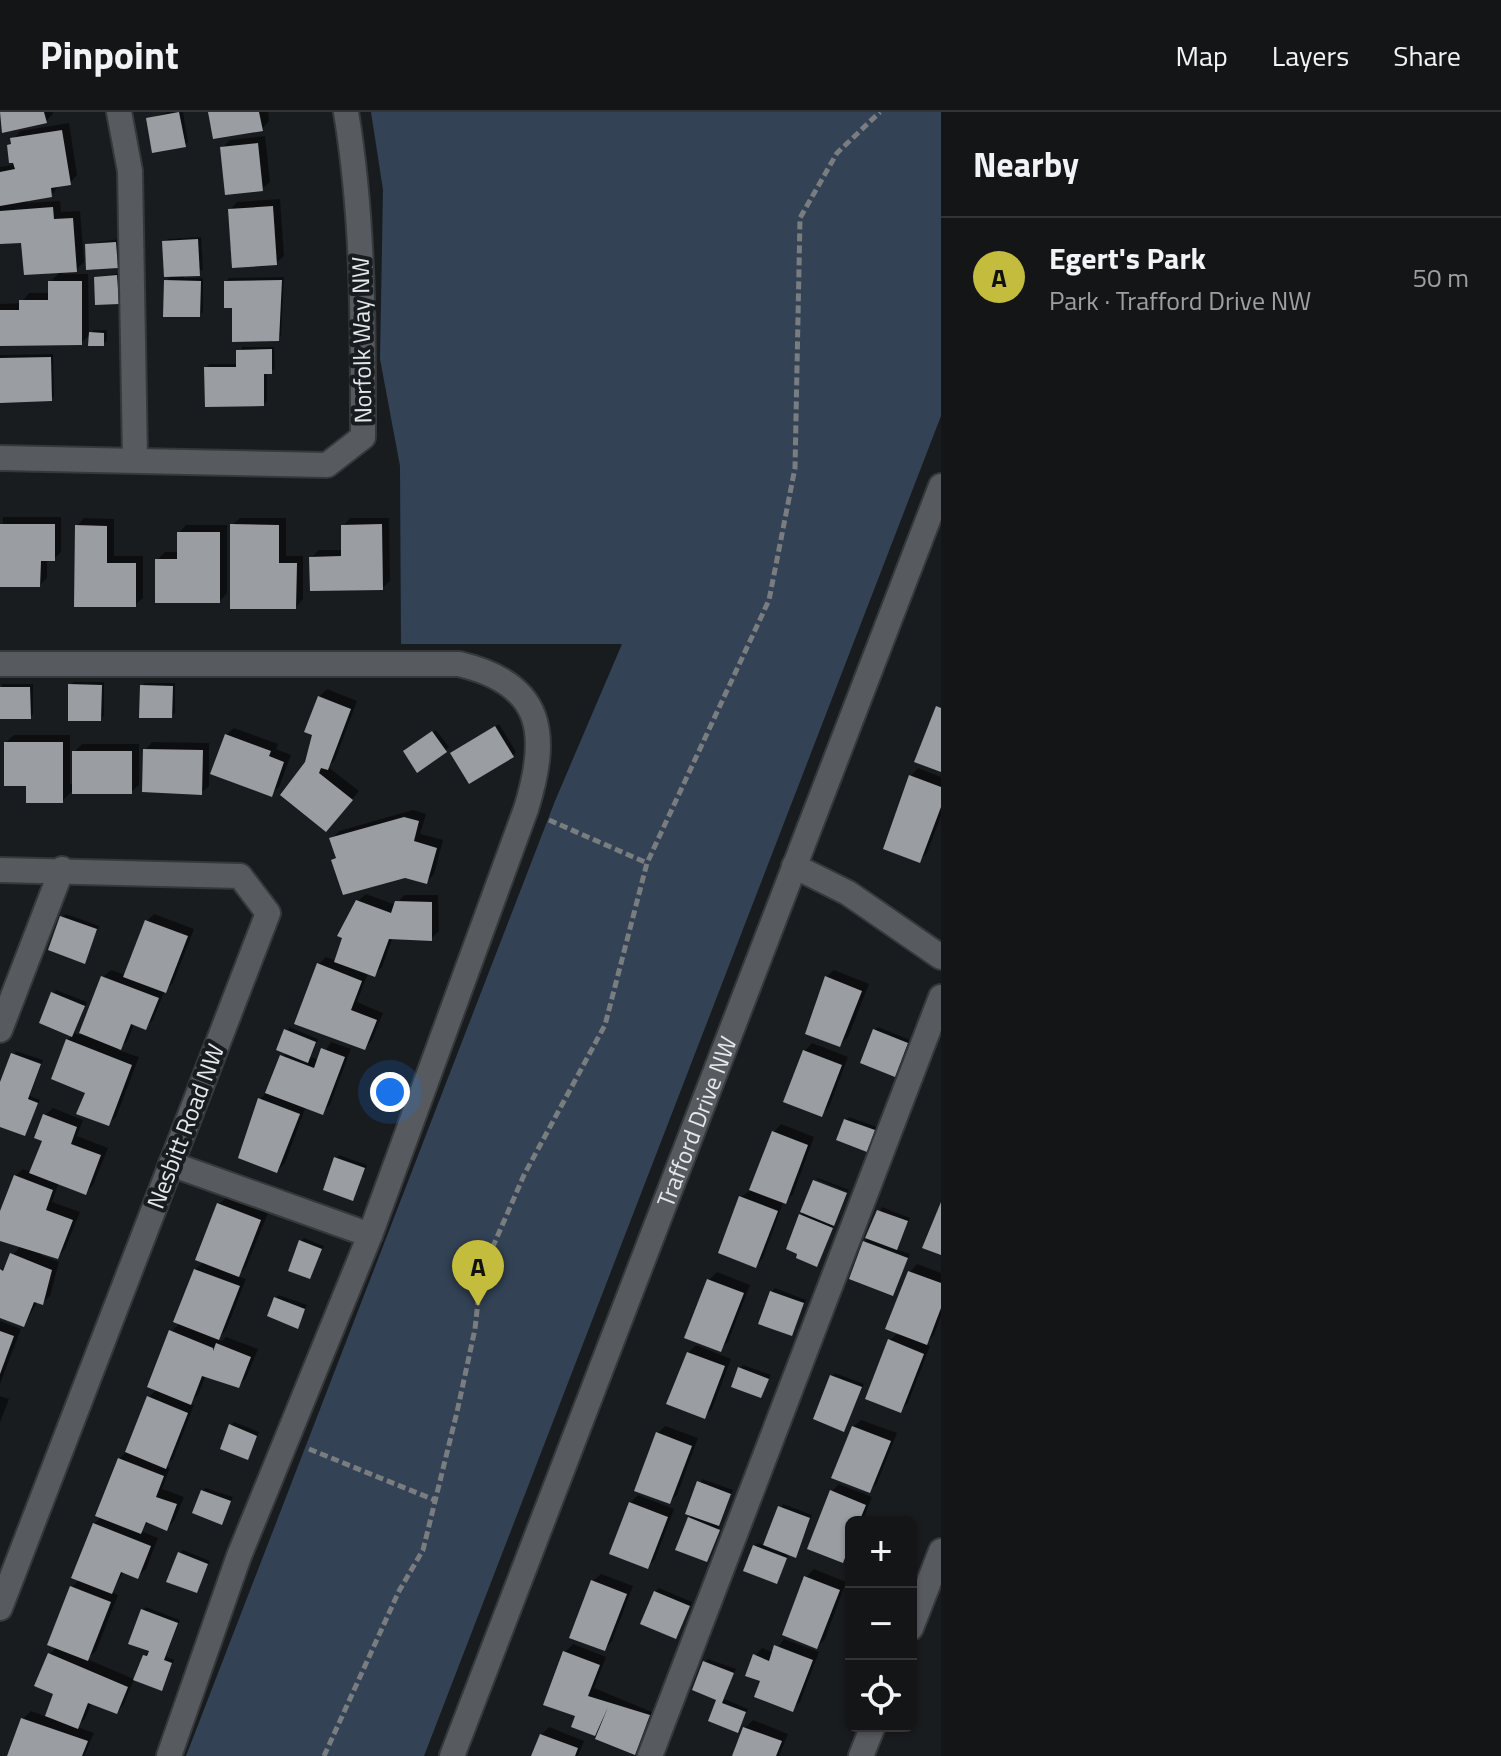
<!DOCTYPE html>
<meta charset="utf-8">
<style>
body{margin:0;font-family:"Titillium Web",sans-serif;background:#1c1e20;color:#f1f3f6}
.controls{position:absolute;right:24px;bottom:24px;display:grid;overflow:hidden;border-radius:12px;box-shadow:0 2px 6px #0004}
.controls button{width:72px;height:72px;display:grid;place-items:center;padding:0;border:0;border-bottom:2px solid #323436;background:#131517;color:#f1f3f6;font:40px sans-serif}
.you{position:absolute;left:390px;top:980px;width:28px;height:28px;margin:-20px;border:6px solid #fff;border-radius:50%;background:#1a73e8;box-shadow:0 0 0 12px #1a73e833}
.badge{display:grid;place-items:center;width:52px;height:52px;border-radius:50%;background:#c4bc3d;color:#111;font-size:26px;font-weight:700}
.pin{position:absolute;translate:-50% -66px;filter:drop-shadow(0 2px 4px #0008)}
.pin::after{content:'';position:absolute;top:42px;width:28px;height:24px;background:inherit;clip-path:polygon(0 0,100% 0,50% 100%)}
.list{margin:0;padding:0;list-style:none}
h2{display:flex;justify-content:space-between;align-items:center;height:104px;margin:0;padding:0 32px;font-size:34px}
h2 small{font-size:26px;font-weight:400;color:#9d9fa1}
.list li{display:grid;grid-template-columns:52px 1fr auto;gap:24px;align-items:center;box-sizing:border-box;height:120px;padding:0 32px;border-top:2px solid #323436}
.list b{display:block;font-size:30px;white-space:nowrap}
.list p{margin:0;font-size:26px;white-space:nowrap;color:#9d9fa1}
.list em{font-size:26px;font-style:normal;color:#9d9fa1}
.icon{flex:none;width:44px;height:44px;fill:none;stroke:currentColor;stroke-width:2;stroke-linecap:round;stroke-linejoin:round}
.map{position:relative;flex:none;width:941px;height:1644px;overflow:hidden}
header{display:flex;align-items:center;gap:48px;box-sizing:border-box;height:112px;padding:0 40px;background:#131517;border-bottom:2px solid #323436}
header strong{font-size:38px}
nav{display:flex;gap:44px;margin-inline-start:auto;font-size:28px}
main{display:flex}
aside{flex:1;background:#131517}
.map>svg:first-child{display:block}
.green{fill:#334255}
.shadow{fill:#0007}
.building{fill:#9a9ea3}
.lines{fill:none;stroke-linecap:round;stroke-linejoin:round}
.minor-casing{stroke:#36383a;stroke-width:28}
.path{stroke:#7a7d7f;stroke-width:5;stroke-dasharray:8 4;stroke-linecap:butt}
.minor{stroke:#575a5f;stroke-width:24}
.labels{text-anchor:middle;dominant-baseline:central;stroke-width:8;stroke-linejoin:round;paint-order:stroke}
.street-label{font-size:24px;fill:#e5e7e9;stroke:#191c1f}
</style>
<header>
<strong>Pinpoint</strong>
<nav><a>Map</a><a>Layers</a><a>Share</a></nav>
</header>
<main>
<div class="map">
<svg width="941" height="1644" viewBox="0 0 941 1644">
<rect width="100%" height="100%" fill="#191c1f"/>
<path class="green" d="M371 0H941V304L424 1644H186L555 689 622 532H401L400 354 380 247 383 78Z"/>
<g class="shadow">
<path d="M0 0H53V2L46 9Z"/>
<path d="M168 0H183L188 30 185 33 148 7Z"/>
<path d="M210 0H268L269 9 262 17Z"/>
<path d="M69 11 77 63 70 71 59 73 51 84 27 88V91L60 89 61 100 80 99 84 150 76 158 63 159V162H88L89 223 94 218H107V229L103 232 91 222 81 231 0 232V192L21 191 29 181H50V170L61 159 23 129 0 130V55L12 53 9 34 20 19Z"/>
<path d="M265 24 270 70 262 77 222 36 230 28Z"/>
<path d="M280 87 284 144 276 151 230 98 237 90Z"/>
<path d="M201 125 203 158 184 162V166H203V200L199 203 166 169 172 163 164 130 168 127Z"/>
<path d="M119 127 121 151 117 154 87 132Z"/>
<path d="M120 161 121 186 118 190 96 165Z"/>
<path d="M284 165 281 224 278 227 226 169 229 166Z"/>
<path d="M242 235H274L275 257 267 260V289L264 292 206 255 210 252H238Z"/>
<path d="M53 242 54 284 51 287 0 289V243Z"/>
<path d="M3 405H61V440L54 447H47V466L40 473H0Z"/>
<path d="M84 406 114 407V444H143V486L135 493 77 414Z"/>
<path d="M240 406H286V444H303V487L296 495 232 413Z"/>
<path d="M350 406H389L390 469 382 476 311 446 319 438H343V414Z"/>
<path d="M186 413H227V481L220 489 157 448 165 440H179V421Z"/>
<path d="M74 570H104V604L100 607 70 573Z"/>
<path d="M145 571H175V601L171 604 142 574Z"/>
<path d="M2 572H33V602L30 605H0Z"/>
<path d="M327 577 357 589 335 648 328 655 359 679 334 710 307 651 319 585Z"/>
<path d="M499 612 516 640 513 643 456 638Z"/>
<path d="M234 616 278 632 276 637 291 643 279 675 271 682 226 623Z"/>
<path d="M436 618 449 635 445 638 409 636Z"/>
<path d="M14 623H70V672H74V640L82 632H139V673L131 680 74 677 62 689 27 672 6 630Z"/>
<path d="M152 630 209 631V674L201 681 145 638Z"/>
<path d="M918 656 941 665V704L927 741 919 749 911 664Z"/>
<path d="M413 698 426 702 420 722 443 728 434 762 426 770 333 748 337 744 332 727 339 719Z"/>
<path d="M366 782 396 793 404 783H438L439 819 431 827 393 825 382 855 374 863 368 861 357 890 383 901 372 928 365 936 319 852 326 845 336 849 358 789Z"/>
<path d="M66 802 99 814 84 849 62 805Z"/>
<path d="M154 802 194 817 173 871 165 878 153 908 145 916 134 912 128 928 118 938 139 945 116 1005 108 1012 87 979 67 929 73 923 41 910 56 878 87 890 74 921 80 923 103 865 111 858 126 863 147 809Z"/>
<path d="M834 858 869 872 848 925 840 933 826 865Z"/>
<path d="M289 915 318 927 311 945 319 948 331 930 351 937 330 993 322 1000 306 994 285 1051 277 1059 260 987 268 979 286 940Z"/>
<path d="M878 915 910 928 895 963 875 918Z"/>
<path d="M812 931 848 945 829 995 821 1003 805 939Z"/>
<path d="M16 939 43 948 30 984 40 988 24 1022 0 1013V974Z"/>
<path d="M53 996 83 1008 77 1024 108 1036 93 1073 86 1080 59 1070 52 1090 80 1100 65 1137 58 1145 43 1140 41 1143 59 1150 50 1184 42 1191 38 1189 24 1213 0 1203V1160L21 1133 0 1126V1104L15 1064 23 1057 32 1060 44 1028 45 1003Z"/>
<path d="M849 1005 877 1015 866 1037 846 1008Z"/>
<path d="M781 1012 814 1025 793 1082 783 1091 763 1146 756 1153 741 1085 751 1078 774 1020Z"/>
<path d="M339 1043 367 1053 352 1087 336 1047Z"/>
<path d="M818 1066 849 1078 848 1080 816 1067Z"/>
<path d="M814 1071 847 1083 817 1153 801 1104Z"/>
<path d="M227 1085 268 1101 246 1155 238 1164 246 1167 226 1218 217 1227 222 1229 226 1225 258 1237 246 1266 239 1274 206 1263 198 1283 190 1291 194 1293 173 1347 165 1354 170 1356 162 1377 184 1385 174 1409 167 1416 149 1409 141 1419 158 1426 146 1457 138 1464 124 1459 112 1480 118 1483 96 1539 87 1547 134 1567 124 1592 117 1600 92 1590 85 1607 77 1615 94 1621 84 1644H9L23 1607 31 1599 47 1605 56 1581 50 1542 57 1534 72 1475 80 1467 94 1412 102 1404 119 1347 127 1339 149 1285 157 1277 171 1220 180 1211 195 1158 204 1149 219 1092Z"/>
<path d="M882 1095 910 1106 895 1137 910 1142 893 1182 865 1130Z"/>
<path d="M304 1126 324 1134 310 1165 301 1129Z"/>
<path d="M917 1152 941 1161V1204L934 1223 925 1232 930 1234 908 1291 900 1299 890 1228 899 1220 910 1160Z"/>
<path d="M717 1160 750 1173 728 1230 720 1237 709 1168Z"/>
<path d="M775 1176 806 1188 791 1222 772 1180Z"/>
<path d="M279 1183 307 1193 297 1214 276 1186Z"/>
<path d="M0 1209 21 1217 0 1272Z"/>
<path d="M696 1233 731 1247 712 1297 704 1305 688 1241Z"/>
<path d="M743 1253 771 1263 761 1284 740 1256Z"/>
<path d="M835 1261 864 1272 844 1318 832 1264Z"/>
<path d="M0 1284 9 1287 0 1310Z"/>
<path d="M861 1308 897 1321 877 1371 870 1379 853 1315Z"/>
<path d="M234 1310 259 1320 247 1345 231 1313Z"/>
<path d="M665 1314 698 1326 677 1383 669 1390 658 1321Z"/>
<path d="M702 1367 733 1378 707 1448 690 1406Z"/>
<path d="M839 1372 872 1385 862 1410H851V1438L842 1449 832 1379Z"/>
<path d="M206 1376 233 1385 221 1410 202 1379Z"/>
<path d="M638 1383 674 1397 655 1447 648 1455 630 1391Z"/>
<path d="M783 1392 812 1403 798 1440 795 1443 789 1441 776 1470 754 1434 758 1431 765 1434Z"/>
<path d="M183 1438 210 1449 196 1479 180 1441Z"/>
<path d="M814 1457 846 1470 825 1527 817 1535 806 1465Z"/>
<path d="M601 1462 633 1474 612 1529 605 1537 593 1469Z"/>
<path d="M659 1476 692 1490 676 1525 655 1480Z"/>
<path d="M146 1495 180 1508 166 1544 174 1548 162 1576 145 1544 150 1538 143 1498Z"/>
<path d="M784 1527 819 1540 800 1590 792 1598 762 1568 755 1544 762 1536 774 1541Z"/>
<path d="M573 1532 606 1545 594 1576 652 1600 634 1640 603 1614 594 1622 565 1540Z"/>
<path d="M708 1547 736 1557 724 1587 748 1597 738 1618 719 1587 705 1550Z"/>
<path d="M753 1608 788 1622 779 1644H734L745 1616Z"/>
<path d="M549 1615 584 1629 578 1644H533L541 1623Z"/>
</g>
<g class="building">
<path d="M0 0H44L47 11 2 21Z"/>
<path d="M179 0 186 35 152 41 146 6Z"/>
<path d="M208 0H259L263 19 213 27Z"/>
<path d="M62 18 71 73 51 76 52 85 0 94V60L15 57 13 51H9L7 33 11 32 10 26Z"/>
<path d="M258 31 263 79 225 83 220 35Z"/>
<path d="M273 94 277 153 232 156 228 97Z"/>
<path d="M53 95 54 107 73 106 77 160 24 163 21 131 0 132V99Z"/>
<path d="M198 127 200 164 164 165 162 129Z"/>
<path d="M116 130 118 156 86 158 85 132Z"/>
<path d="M117 163 119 192 95 193 94 165Z"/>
<path d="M164 168 201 169 200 205H163Z"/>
<path d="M282 168 279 229 232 230V196H224V169Z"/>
<path d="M48 169H82V233L0 234V198H19V188H48Z"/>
<path d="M89 220 104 221V234H88Z"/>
<path d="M272 237V262H264V294L205 295 204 255H236V238Z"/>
<path d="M51 245 52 289 0 291V246Z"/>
<path d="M0 412H55V449H41L40 475H0Z"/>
<path d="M230 412 279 413V451H297L296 497H230Z"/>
<path d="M382 412 383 478 310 479 309 445 341 444V413Z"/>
<path d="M75 413 107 414V451H136V495H74Z"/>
<path d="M177 420H220V491H155V447H177Z"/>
<path d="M68 572 102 573 101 609H68Z"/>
<path d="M140 573 173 574 172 606H139Z"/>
<path d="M0 575H30L31 607H0Z"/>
<path d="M318 584 351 597 328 658 321 656 319 661 353 688 326 720 280 683 305 650 312 623 304 620Z"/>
<path d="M936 594 941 596V660L914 650Z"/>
<path d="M495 614 514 645 469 672 450 641Z"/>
<path d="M432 619 447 640 417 661 403 639Z"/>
<path d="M225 622 271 639 269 644 284 650 272 685 210 662Z"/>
<path d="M4 630H63V691H26V674H4Z"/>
<path d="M143 637 203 638 202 683 142 680Z"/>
<rect x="72" y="639" width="60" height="43"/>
<path d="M909 663 941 675V695L920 751 883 737Z"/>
<path d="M404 705 419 709 414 729 437 736 427 772 405 766 343 783 331 748 336 746 329 726Z"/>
<path d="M356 788 391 801 395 789 432 790V829L389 827 375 865 334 850 342 826 337 824Z"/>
<path d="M60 804 97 817 85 852 48 838Z"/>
<path d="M145 808 188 824 166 881 123 865Z"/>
<path d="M317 851 362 869 351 898 377 908 365 938 294 912Z"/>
<path d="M101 864 159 886 146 918 131 912 121 938 79 921Z"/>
<path d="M825 864 862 879 840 935 805 922Z"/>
<path d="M51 880 85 894 72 925 39 911Z"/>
<path d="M284 917 316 930 308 951 276 938Z"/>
<path d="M873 917 908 931 895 965 860 951Z"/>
<path d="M66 927 132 953 109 1014 76 1002 85 981 51 967Z"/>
<path d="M321 936 345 945 323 1003 265 981 280 943 314 956Z"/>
<path d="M803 938 842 953 822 1005 783 990Z"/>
<path d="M11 941 41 952 28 987 38 991 25 1024 0 1015V970Z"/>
<path d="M258 986 300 1002 277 1061 238 1046Z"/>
<path d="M43 1002 77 1015 71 1032 101 1043 86 1083 29 1061 42 1029 34 1026Z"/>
<path d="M844 1007 875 1018 867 1040 836 1028Z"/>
<path d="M772 1019 808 1033 786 1092 749 1078Z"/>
<path d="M334 1045 365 1056 353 1089 323 1078Z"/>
<path d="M14 1063 53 1078 46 1098 73 1108 58 1147 0 1129V1099Z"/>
<path d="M813 1068 847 1081 834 1114 800 1100Z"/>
<path d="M739 1084 778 1099 756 1156 718 1141Z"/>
<path d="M941 1090V1143L922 1136Z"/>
<path d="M217 1091 261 1108 239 1165 195 1148Z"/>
<path d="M877 1098 908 1109 897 1138 865 1126Z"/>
<path d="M799 1102 833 1116 817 1155 796 1146 797 1142 786 1137Z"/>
<path d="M299 1128 322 1137 310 1167 288 1159Z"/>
<path d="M863 1129 908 1146 893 1184 849 1167Z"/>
<path d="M10 1141 52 1158 43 1193 34 1190 24 1215 0 1206V1157L3 1159Z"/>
<path d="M194 1157 240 1174 219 1228 173 1210Z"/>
<path d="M908 1159 941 1171V1196L927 1233 885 1217Z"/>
<path d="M707 1167 744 1181 721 1240 684 1226Z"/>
<path d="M770 1179 804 1191 792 1224 758 1212Z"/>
<path d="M274 1185 305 1197 298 1217 267 1204Z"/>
<path d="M169 1218 213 1236V1239L216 1231 251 1245 239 1276 202 1264 191 1293 147 1275Z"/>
<path d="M0 1219 14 1224 0 1262Z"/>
<path d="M888 1227 924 1242 901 1301 865 1287Z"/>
<path d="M687 1240 725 1254 705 1307 666 1292Z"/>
<path d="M738 1255 769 1267 761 1286 731 1275Z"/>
<path d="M830 1263 862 1275 844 1320 813 1307Z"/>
<path d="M147 1284 188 1301 166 1357 125 1340Z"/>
<path d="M229 1312 257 1324 248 1348 220 1337Z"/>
<path d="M852 1314 891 1329 870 1381 831 1366Z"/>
<path d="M656 1320 692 1334 670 1392 634 1379Z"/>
<path d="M118 1346 164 1364 156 1385 177 1392 167 1419 146 1410 141 1422 95 1404Z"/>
<path d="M697 1369 731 1382 719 1414 685 1402Z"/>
<path d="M201 1378 231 1389 222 1413 192 1401Z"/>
<path d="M830 1378 866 1393 859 1410H851V1430L843 1451 807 1437Z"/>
<path d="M629 1390 668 1405 648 1457 609 1442Z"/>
<path d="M778 1394 810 1406 796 1446 763 1433Z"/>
<path d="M688 1405 720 1418 707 1450 675 1438Z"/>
<path d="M93 1411 151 1434 138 1467 121 1460 112 1482 71 1466Z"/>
<path d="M753 1433 787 1446 777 1472 743 1459Z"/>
<path d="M178 1440 208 1452 197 1481 166 1470Z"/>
<path d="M804 1464 840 1478 817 1537 782 1523Z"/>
<path d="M591 1468 627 1482 605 1539 569 1526Z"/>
<path d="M70 1474 111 1490 88 1549 47 1533Z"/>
<path d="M654 1479 690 1494 676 1527 640 1512Z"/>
<path d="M141 1497 178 1511 164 1548 172 1551 162 1579 133 1568 143 1543 147 1544 149 1539 128 1532Z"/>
<path d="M774 1533 813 1548 793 1600 754 1585 760 1569 745 1564 753 1542 769 1549Z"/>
<path d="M563 1539 600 1553 588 1584 650 1603 635 1643 595 1627 608 1595 595 1624 571 1615 575 1604 543 1593Z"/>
<path d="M48 1541 128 1575 117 1602 88 1591 78 1617 45 1604 53 1582 34 1574Z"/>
<path d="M703 1549 734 1561 722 1591 746 1600 738 1621 708 1609 716 1588 692 1578Z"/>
<path d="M21 1606 88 1629 82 1644H7Z"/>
<path d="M743 1615 782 1629 776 1644H732Z"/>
<path d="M540 1622 578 1636 575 1644H531Z"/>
</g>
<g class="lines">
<defs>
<g id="minor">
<path d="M119 0 130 59 135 347"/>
<path d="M0 346 327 353 363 325C363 216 364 108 346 0"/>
<path d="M0 552H459C545 572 549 623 526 697L370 1123 239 1444 169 1644"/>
<path d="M794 754 848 781 941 845"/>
<path d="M0 758 240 764 268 801 0 1496"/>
<path d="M0 918 62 757"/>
<path d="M171 1052 370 1123"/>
<path d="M911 1516 941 1439"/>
<path id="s1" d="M452 1644 941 374"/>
<path d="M650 1644 941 885"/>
<path d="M861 1644 873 1614"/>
</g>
</defs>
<use href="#minor" class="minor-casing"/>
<g class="path">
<path d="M549 708 647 751"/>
<path d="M309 1337 437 1389"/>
<path d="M324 1644 399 1479 423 1438 457 1300 475 1217 481 1162 524 1063 605 913 647 751 769 488 795 356 800 106 837 41 880 0"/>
</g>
<use href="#minor" class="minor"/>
</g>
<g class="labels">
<g class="street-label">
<text transform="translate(361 228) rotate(-91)">Norfolk Way NW</text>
<text stroke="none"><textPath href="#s1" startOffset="680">Trafford Drive NW</textPath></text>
<text transform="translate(185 1014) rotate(-69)">Nesbitt Road NW</text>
</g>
</g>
</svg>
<div class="controls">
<button>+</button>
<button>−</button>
<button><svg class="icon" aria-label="locate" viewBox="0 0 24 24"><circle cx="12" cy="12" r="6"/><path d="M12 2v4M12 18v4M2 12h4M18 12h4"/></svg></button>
</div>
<div class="you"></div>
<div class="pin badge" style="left:478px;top:1194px">A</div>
</div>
<aside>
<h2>Nearby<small></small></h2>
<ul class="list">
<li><span class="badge">A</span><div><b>Egert's Park</b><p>Park · Trafford Drive NW</p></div><em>50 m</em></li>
</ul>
</aside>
</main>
